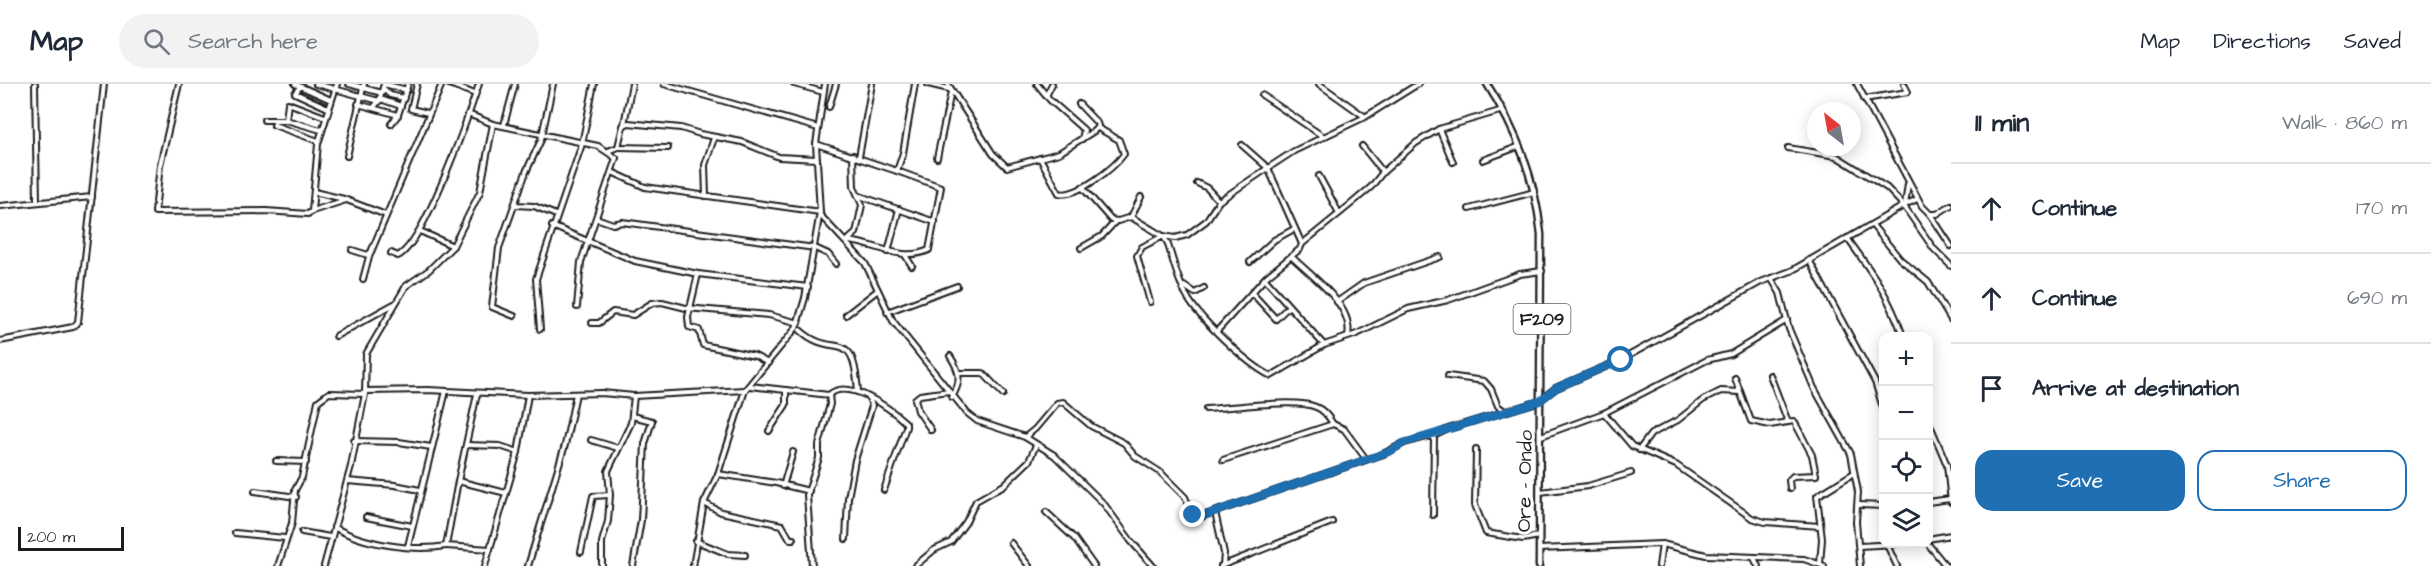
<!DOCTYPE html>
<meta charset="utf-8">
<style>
body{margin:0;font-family:"Architects Daughter",sans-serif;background:#f2f2f3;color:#1f2937}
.controls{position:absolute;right:18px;bottom:18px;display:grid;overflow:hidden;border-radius:12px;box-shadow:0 3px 15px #0003}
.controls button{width:54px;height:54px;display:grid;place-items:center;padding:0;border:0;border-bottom:2px solid #e0e1e3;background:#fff;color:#1f2937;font:30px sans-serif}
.compass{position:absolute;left:1807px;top:18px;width:54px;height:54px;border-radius:50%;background:#fff;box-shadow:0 3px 15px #0003;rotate:329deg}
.scale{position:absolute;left:18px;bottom:15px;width:106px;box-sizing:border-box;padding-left:6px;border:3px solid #1c1c1c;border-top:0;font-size:16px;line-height:21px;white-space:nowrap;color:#1c1c1c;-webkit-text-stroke:4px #fff;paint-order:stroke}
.stop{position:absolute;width:18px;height:18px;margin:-14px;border:4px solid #1f6fb2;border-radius:50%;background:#fff}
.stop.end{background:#1f6fb2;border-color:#fff;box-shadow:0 2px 6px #0008}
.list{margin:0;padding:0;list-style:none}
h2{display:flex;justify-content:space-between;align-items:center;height:78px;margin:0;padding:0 24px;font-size:26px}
h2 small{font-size:20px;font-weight:400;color:#747a83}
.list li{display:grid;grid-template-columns:39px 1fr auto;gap:18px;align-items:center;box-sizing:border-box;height:90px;padding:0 24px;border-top:2px solid #e0e1e3}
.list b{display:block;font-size:22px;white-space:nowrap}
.list em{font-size:20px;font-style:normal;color:#747a83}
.actions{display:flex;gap:12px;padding:18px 24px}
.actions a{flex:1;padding:14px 0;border:2px solid #1f6fb2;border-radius:18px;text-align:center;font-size:21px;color:#1f6fb2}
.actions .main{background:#1f6fb2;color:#fff}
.icon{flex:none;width:33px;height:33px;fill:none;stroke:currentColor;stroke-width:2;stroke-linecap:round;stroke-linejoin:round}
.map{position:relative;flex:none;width:1951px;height:482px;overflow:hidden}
header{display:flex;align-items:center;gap:36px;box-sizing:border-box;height:84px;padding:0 30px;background:#fff;border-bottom:2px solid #e0e1e3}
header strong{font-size:28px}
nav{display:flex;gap:33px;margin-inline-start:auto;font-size:21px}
.search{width:420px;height:54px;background:#f2f2f3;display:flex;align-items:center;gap:15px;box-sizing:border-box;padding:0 21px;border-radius:33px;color:#747a83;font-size:22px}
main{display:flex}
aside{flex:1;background:#fff}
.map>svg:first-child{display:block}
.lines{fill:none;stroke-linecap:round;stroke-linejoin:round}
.minor-casing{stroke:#1c1c1c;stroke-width:8}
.major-casing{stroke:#1c1c1c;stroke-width:9}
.minor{stroke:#fff;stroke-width:4}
.major{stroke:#fff;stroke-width:4.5}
.route{stroke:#1f6fb2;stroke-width:8}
.labels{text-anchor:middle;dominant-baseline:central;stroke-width:6;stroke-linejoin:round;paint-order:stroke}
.shield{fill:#fff;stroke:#606060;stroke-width:1.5}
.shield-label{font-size:18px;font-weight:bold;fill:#1c1c1c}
.street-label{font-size:20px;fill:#1c1c1c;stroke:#fff}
</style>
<header>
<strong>Map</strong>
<div class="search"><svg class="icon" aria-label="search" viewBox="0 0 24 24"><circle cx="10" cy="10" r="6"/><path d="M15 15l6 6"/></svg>Search here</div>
<nav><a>Map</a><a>Directions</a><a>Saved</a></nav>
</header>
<main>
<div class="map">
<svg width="1951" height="482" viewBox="0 0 1951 482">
<rect width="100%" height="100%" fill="#fff"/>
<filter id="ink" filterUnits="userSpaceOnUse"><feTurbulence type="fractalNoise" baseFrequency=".0167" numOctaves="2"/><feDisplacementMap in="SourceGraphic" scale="12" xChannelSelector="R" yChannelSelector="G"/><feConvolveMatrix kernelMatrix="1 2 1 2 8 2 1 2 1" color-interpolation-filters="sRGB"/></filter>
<g filter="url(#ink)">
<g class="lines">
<defs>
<g id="minor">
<path d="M35 0 37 117"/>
<path d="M179 0 160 81 155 128 266 127 308 130 312 127 318 60 337 0"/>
<path d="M295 0 331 16"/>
<path d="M316 0 379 17"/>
<path d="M349 0 382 9"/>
<path d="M384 0 407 6"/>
<path d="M417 0 411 25 428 29"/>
<path d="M449 0 475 10"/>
<path d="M664 0 818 44"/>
<path d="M794 0 823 8"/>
<path d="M928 0 949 5"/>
<path d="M948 0 993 70 1007 83 1059 69 1094 47 1098 42 1097 39 1079 20"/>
<path d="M1037 0 1050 16 1084 46 1082 55"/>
<path d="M1319 0 1364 32"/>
<path d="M1857 0 1922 122 1930 130H1937L1951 121"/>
<path d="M300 3 295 9 328 24"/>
<path d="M383 4 390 11 404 14"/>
<path d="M1262 11 1324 53"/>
<path d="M1046 12 1052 0"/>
<path d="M380 15 401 22"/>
<path d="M1864 15 1908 8 1904 0"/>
<path d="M358 20 398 31"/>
<path d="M374 23 379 17 384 0"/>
<path d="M829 23 836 0"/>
<path d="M468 30 493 40 598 62 616 74 581 178 577 223"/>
<path d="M264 36H286L321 46"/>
<path d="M286 36 288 19 325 33"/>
<path d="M391 40 398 31 408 0"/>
<path d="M624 40 632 0"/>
<path d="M274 41 318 57"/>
<path d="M504 41 515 0"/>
<path d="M1439 45 1453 78"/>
<path d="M816 60 897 87 903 69 915 0"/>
<path d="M1242 61 1268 84 1302 160"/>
<path d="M1362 62 1383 88"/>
<path d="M618 63 668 64"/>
<path d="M1788 64 1836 72 1887 104 1904 122 1934 165 1951 182"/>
<path d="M608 67 618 63 623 42 628 39 681 44 700 50 742 58 779 73 817 75"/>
<path d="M347 72 364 0"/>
<path d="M859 73 872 0"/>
<path d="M937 74 951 8"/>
<path d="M1040 74 1059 109C1076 114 1114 84 1124 70L1119 56 1098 44"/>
<path d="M1483 76 1520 62"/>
<path d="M612 88 645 103 820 128"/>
<path d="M1319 92 1339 129"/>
<path d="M1197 99 1207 104 1219 117"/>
<path d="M1908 100 1905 121 1917 115"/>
<path d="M1082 103 1111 136 1118 137 1131 133"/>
<path d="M314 108 344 115 386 131"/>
<path d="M706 112 705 81 714 54"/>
<path d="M860 112 935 138"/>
<path d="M515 121 534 122 556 131"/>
<path d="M0 122 92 113"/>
<path d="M1469 125 1534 108"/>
<path d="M312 127 346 116"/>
<path d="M1930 130 1951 162"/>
<path d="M820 131 865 179 893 237 967 329 977 337 1025 353 1054 371 1104 420 1131 457 1153 482"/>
<path d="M1131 133 1163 152 1175 154 1187 151 1206 137 1219 117 1268 84 1294 67 1365 33 1418 0"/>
<path d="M1131 133 1141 113"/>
<path d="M596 134 613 140 622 138 815 164 828 170 836 180"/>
<path d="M552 142 635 177 698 190 808 203"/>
<path d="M1873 142 1900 175 1928 198 1951 236"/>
<path d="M420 147 453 162"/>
<path d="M1847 154C1874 191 1888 210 1903 252"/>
<path d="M848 156 856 149 862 121 854 103 853 71"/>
<path d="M846 157C875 158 900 179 929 166L941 103 897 87"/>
<path d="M1081 164 1102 152 1115 138"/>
<path d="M352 166 368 171 371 168 442 0"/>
<path d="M888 168 899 125"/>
<path d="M391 169 398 172C425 158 468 33 479 0"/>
<path d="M905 171 912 182"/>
<path d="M1292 173C1311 192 1354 221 1348 252"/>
<path d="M1809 176 1875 298 1884 327"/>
<path d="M1250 178 1274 156 1294 145"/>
<path d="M698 190 688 233 689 243 699 246 703 261 755 272 768 279"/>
<path d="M1771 194 1780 209 1789 245 1814 304 1851 370 1858 408 1856 438 1860 482"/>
<path d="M363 195 370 169"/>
<path d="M1265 195 1324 261"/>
<path d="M1184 202 1195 209 1204 204"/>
<path d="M1252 209 1276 235 1289 222"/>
<path d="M1150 218 1137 172 1142 163 1163 152 1167 158C1173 175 1177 195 1186 211 1199 235 1247 280 1271 292L1324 261 1357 250 1408 225 1448 216 1520 190 1542 187"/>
<path d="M1337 218 1364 199 1440 173"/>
<path d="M887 228 957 202"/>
<path d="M846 231 878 206"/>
<path d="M514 232 492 223 499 164 526 88 541 56 553 0"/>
<path d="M592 239H599L613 228 633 231 652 219 662 218 686 224 769 231 799 239"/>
<path d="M540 245 536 195 582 60 594 0"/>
<path d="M800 246C835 278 853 238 858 308"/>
<path d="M1217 247 1266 193 1300 165 1302 160 1351 120 1371 103 1383 88 1416 59 1439 45 1503 26"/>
<path d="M336 252 394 220"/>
<path d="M0 257 73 243 78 238 104 0"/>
<path d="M950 272C960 287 962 297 952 313"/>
<path d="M960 289H983L1003 310"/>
<path d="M1770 291 1788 338"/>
<path d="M1448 292 1484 297 1491 305 1498 322 1506 328"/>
<path d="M1735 294 1751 337 1770 341 1794 337 1812 371 1816 391 1793 392 1789 396 1790 405"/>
<path d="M750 302 829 311C848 293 891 325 906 339V343L884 406"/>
<path d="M365 307 428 306 528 311 602 309 634 312 745 306"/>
<path d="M1540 316 1556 304 1621 276 1761 198 1791 187 1905 121"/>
<path d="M1206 325C1232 324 1295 314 1316 323 1324 326 1329 333 1333 340"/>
<path d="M1604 329 1632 362 1676 381 1752 434 1765 438 1820 442"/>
<path d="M632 332 652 337 645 360 641 436 633 482"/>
<path d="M1928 336 1947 381 1951 418"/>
<path d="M931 346 918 327 915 315 920 311 949 307"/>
<path d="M769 347 786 321V306"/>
<path d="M1541 352 1604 329 1707 276 1731 270 1787 236"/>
<path d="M1025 353 1035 345 1057 319 1063 318 1091 342 1124 359 1135 372 1160 388 1185 413 1193 431 1197 434 1383 370 1404 359 1435 351"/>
<path d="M591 356 618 364"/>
<path d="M354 357 399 358 431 363"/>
<path d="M466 361 500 362 518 368"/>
<path d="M1476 365 1475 421 1486 449 1523 455 1539 452"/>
<path d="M1639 366 1651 350 1678 336 1703 316 1721 307 1740 308"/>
<path d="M1223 376 1333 340 1344 345 1366 375"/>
<path d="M276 377 306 378"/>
<path d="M718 390 776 399 809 407"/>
<path d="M347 397 395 401 420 406"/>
<path d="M458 397 477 310"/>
<path d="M783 402 793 368"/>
<path d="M255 407 296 413"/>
<path d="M1540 408 1588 402 1631 389"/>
<path d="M1928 418 1950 415"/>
<path d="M704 419 721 428 782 441 790 455H793"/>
<path d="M1859 421 1884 422"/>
<path d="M1046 428 1074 454 1094 482"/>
<path d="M1215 428 1224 469 1223 481"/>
<path d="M1433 431 1434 352 1448 345 1540 317"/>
<path d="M366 433 412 442"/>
<path d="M334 443C362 460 414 468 446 462L458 397 506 409"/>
<path d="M302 448 330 453"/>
<path d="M235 449 285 454"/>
<path d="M846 455 848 414 855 376 872 322 869 314"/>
<path d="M1928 455 1951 451"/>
<path d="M696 457 728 470 745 471"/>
<path d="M1011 459 1029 482"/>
<path d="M1928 460 1946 482"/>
<path d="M1887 461 1897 482"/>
<path d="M408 462 446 307"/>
<path d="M446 462 490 465"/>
<path d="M1859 462 1896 460"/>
<path d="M1539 465 1662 460 1706 471 1804 475 1824 482"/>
<path d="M581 468 593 412 610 411"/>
<path d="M1754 474 1758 482"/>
<path d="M1820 480 1822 455 1817 412 1854 389"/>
<path d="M278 482 292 439 295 406 302 393 318 317 329 309 365 310"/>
<path d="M324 482 351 382 365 310 366 270 406 202 429 186 453 162 480 108 493 40"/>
<path d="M485 482 518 368 528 311"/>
<path d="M528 482 565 361 576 310"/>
<path d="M602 482V458L608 437 610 411 608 387 631 339 634 312"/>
<path d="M693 482 704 419 718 390 745 306 796 244 805 214 820 128 816 60 825 0"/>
<path d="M812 482 807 411 819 374V361L830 320 829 311"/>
<path d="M915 482 934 466 951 458 966 438 976 417 1004 401 1029 377 1036 361"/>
<path d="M1221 482 1332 438"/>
<path d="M1659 482 1662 460"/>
</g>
<path id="major" d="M1487 0C1517 47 1535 94 1541 150L1539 482"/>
</defs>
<use href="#minor" class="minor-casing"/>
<use href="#major" class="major-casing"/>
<use href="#minor" class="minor"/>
<use href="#major" class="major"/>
</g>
</g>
<g class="lines" filter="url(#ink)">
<path class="route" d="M1193 431 1197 434 1391 367 1404 359 1540 317 1556 304 1621 276"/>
</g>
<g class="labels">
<rect class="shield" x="1513.5" y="220" width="57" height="30" rx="4.5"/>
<g class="shield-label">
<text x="1542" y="235">F209</text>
</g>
<g class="street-label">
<text transform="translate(1525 397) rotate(-89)">Ore - Ondo</text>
</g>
</g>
</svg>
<div class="controls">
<button>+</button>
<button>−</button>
<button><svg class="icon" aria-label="locate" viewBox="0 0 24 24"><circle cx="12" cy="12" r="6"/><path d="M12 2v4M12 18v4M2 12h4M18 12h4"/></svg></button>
<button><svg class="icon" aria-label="layers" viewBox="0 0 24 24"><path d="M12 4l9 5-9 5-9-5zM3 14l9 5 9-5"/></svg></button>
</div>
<svg class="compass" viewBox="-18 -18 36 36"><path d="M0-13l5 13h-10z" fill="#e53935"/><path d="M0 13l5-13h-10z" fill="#747a83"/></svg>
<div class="scale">200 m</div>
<div class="stop" style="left:1621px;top:276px"></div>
<div class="stop end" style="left:1193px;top:431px"></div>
</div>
<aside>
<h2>11 min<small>Walk · 860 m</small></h2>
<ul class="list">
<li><svg class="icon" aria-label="ahead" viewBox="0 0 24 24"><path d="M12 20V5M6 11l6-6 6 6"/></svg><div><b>Continue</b></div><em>170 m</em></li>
<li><svg class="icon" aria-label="ahead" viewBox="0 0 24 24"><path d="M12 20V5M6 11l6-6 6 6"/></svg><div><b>Continue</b></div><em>690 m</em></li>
<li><svg class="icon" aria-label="arrive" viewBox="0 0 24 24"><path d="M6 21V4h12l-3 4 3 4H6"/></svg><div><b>Arrive at destination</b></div></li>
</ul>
<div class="actions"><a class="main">Save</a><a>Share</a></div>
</aside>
</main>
